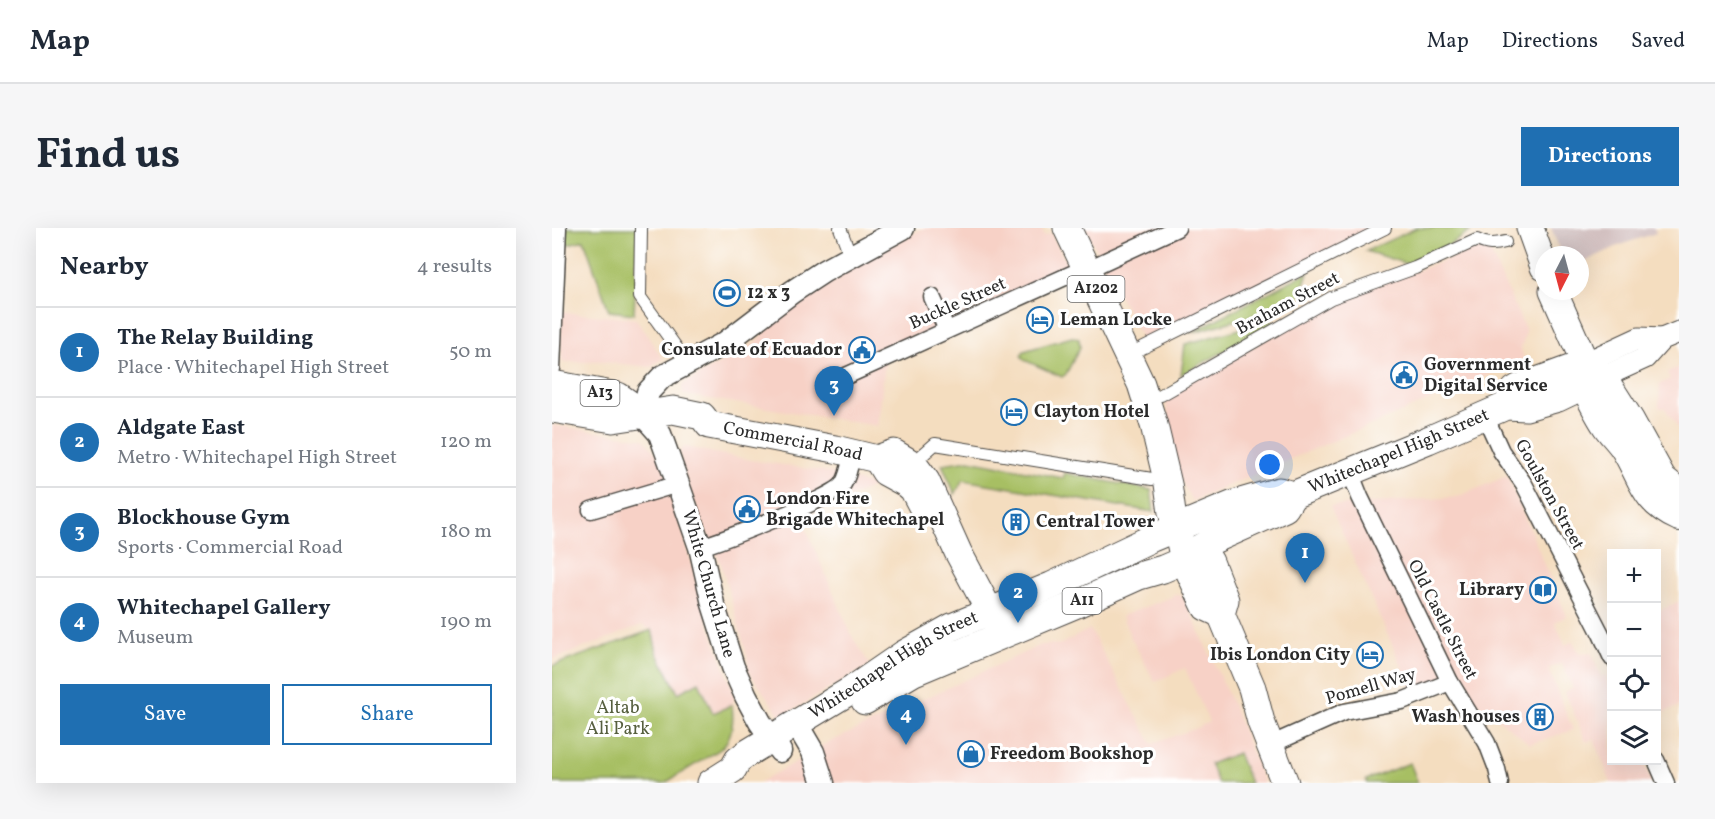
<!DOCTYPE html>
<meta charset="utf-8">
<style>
body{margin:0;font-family:Vollkorn,serif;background:#f6f6f7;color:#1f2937}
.controls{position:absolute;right:18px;bottom:18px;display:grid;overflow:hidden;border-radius:0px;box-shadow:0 6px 24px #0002}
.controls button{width:54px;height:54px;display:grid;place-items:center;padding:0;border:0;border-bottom:2px solid #e0e1e3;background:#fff;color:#1f2937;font:30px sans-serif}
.compass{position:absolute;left:983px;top:18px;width:54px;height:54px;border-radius:50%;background:#fff;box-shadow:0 6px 24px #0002;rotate:186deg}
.you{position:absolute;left:718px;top:237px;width:21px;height:21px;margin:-15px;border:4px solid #fff;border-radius:50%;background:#1a73e8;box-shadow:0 0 0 9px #1a73e833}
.badge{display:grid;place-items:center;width:39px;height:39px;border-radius:50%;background:#1f6fb2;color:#fff;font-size:20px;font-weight:700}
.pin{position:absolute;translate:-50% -50px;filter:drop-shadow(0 2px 3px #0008)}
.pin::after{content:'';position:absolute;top:32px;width:21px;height:18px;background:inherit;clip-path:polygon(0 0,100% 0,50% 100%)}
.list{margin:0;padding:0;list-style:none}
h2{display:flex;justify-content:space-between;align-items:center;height:78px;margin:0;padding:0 24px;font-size:26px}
h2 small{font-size:20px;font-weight:400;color:#747a83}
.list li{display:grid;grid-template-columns:39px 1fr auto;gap:18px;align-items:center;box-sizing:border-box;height:90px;padding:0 24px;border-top:2px solid #e0e1e3}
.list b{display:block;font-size:22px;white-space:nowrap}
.list p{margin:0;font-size:20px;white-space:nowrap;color:#747a83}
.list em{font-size:20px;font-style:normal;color:#747a83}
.actions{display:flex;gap:12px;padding:18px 24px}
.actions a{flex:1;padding:14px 0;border:2px solid #1f6fb2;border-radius:0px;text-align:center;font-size:21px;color:#1f6fb2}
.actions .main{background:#1f6fb2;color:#fff}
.icon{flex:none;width:33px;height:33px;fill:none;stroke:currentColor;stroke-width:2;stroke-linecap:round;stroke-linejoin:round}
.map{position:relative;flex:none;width:1127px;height:555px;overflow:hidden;border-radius:0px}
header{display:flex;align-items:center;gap:36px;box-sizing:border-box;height:84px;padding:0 30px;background:#fff;border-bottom:2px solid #e0e1e3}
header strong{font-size:28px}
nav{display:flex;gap:33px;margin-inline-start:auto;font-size:21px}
.intro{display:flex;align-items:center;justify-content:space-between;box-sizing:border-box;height:144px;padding:0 36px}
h1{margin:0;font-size:42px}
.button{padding:15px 27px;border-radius:0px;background:#1f6fb2;color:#fff;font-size:21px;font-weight:700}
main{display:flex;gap:36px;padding:0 36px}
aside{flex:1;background:#fff;border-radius:0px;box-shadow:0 6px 24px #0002}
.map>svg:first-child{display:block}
.built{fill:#f7d1c6}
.industrial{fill:#d2bfbf}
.green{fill:#a7bf64;stroke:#697548;stroke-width:1.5}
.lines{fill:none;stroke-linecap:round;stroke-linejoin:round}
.pedestrian-casing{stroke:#494641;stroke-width:14}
.minor-casing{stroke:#494641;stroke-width:19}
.tertiary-casing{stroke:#494641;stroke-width:23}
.secondary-casing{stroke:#494641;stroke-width:25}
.primary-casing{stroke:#494641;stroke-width:28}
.trunk-casing{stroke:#494641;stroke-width:29}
.pedestrian{stroke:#fff;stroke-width:12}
.minor{stroke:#fff;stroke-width:16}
.tertiary{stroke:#fff;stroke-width:21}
.secondary{stroke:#fff;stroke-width:22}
.primary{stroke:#fff;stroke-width:26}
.trunk{stroke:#fff;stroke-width:27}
.labels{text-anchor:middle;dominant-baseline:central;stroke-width:6;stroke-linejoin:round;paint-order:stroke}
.shield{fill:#fff;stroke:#6b6b6b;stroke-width:1.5}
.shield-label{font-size:16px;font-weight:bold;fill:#2b2b2b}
.poi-label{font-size:18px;font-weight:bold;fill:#2b2b2b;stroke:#fff;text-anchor:start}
.street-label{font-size:18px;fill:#2b2b2b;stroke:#fff}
.park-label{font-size:18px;fill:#565f3f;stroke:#fff}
</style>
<header>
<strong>Map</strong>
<nav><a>Map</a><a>Directions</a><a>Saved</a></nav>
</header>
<div class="intro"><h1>Find us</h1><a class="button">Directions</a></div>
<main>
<aside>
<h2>Nearby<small>4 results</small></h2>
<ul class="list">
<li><span class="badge">1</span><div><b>The Relay Building</b><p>Place · Whitechapel High Street</p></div><em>50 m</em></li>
<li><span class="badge">2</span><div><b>Aldgate East</b><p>Metro · Whitechapel High Street</p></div><em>120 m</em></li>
<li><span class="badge">3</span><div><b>Blockhouse Gym</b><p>Sports · Commercial Road</p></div><em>180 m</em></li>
<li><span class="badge">4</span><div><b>Whitechapel Gallery</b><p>Museum</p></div><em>190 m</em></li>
</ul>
<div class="actions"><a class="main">Save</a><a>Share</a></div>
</aside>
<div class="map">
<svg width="1127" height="555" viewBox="0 0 1127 555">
<rect width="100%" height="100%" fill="#fff"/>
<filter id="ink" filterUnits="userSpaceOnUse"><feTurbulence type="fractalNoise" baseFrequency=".0167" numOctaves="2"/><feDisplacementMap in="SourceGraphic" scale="12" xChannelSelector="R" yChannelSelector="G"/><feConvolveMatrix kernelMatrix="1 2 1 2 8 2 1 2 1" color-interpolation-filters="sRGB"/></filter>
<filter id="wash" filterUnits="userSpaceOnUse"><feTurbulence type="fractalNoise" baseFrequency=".008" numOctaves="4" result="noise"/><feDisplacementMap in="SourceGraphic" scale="24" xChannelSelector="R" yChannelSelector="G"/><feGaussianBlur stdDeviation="1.35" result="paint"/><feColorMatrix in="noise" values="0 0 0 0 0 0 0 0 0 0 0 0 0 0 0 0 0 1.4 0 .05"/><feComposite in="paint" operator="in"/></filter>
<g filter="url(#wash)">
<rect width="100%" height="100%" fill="#f4ddbf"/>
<g class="built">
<path d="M372 0H489L492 8 499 5 516 38 334 126 326 198 134 167 131 165 130 159 132 156 203 115 249 62Z"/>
<path d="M533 0H837L591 114Z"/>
<path d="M935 17 974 103 969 121 972 132 640 273 622 239 613 167 786 71Z"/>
<path d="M7 84 84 91 111 131 99 139 51 134H10Z"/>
<path d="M1127 139V202L1113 180H1107L1108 156 1118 151 1115 144Z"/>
<path d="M0 197 92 211 112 235 155 391 183 468 180 477 161 485 126 465 105 424 100 402 90 397 0 432Z"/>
<path d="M133 219 199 232 276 244 323 258 249 290 301 410 318 437 229 489 197 444 195 428 169 336 147 287 129 235 128 223Z"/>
<path d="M955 248 1015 388 1003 394 1013 417 1021 413 1027 426 1039 424 1049 449 1054 448 1059 461 1060 532 1090 533 1100 555H1059L1042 511 1034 514 1013 464 1021 460 1010 435 996 441 1021 502 978 516 898 454 863 468 778 278 905 269Z"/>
<path d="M625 367 631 368 679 473 712 555H206L261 524 267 519 489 417 509 416 538 401 600 516 647 499 657 494 633 440 603 454 578 408 570 388Z"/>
<path d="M1127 373V478L1105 487V384Z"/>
</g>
<path class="industrial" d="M999 0H1102L1104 5 1068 17 1028 36V27H1010Z"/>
<g class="green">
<path d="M14 0H86L82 86 57 83 32 12 13 17Z"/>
<path d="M864 0H908L918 4 867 36 861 38 814 23Z"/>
<path d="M756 44 746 75 638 105Z"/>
<path d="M721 92 722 96 629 147 633 116Z"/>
<path d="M520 109 527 111 528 119 514 146 510 149 472 132 469 127 472 123Z"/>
<path d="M417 232 511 250 513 245 599 262 602 284 411 252 403 266 390 236Z"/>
<path d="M100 402 105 424 126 465 147 454 161 485 180 477C182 493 181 511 167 522L113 555H0V438Z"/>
<path d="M686 525 698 555H666L658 536Z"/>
<path d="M858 535 866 555H815L814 552Z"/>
</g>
</g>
<g filter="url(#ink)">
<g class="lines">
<defs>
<g id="pedestrian">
<path d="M89 0 88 69 136 136"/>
<path d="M288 0 299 29"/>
<path d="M588 121 833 0"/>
<path d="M609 167 779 70 863 40 925 12C935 17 942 17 953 14"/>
<path d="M367 230 383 216 600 251 604 250"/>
</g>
<g id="minor">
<path d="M534 42 625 0"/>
<path d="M380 69 395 102"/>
<path d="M0 141 6 0"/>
<path d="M294 148 533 40"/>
<path d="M933 188 949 223 972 256 1049 406 1060 430"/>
<path d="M798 244 808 269 898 454 935 515 945 541 948 555"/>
<path d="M39 282 126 256"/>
<path d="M148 319C169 313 282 270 291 256 297 247 298 235 300 225"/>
<path d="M718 517 792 484 850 473 898 454"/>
<path d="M1104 532 1114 555"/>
</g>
<g id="tertiary">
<path d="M1033 135 1087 110 1110 111"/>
<path d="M1038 155 1093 130 1110 111 1127 104"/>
</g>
<g id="secondary">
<path d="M244 495 261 524 271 555"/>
<path d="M228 523 208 494 194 468 181 439 161 376 148 319 126 256 108 206 91 187 96 164 110 149 173 115 240 64 272 43 351 0"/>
</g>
<g id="primary">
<path d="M1031 158C1039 172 1045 186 1054 199 1059 206 1066 213 1071 220 1090 250 1090 274 1127 290"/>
<path d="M954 178 962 162 967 159 1033 135 1051 148 1079 192 1111 250 1127 263"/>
</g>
<g id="trunk">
<path d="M515 0 589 156 602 197 616 256 620 285 625 300 632 332 654 379 669 386"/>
<path d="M978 0 992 39"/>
<path d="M0 156 66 168 99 191"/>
<path id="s1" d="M0 181 61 191 121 182 150 188 157 197 283 221 325 231 342 225 362 237 374 253 406 324 446 399"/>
<path d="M325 231 333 244 355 256 361 261 373 284"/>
<path d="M649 319 658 334 673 372 669 386 700 460 709 494 733 555"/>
<path d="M313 473 362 444 527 375 587 348 611 341 632 332 657 314 733 280 741 267"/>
<path id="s2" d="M159 555 181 541 186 532 194 526 301 461 352 426 400 399 499 358 600 310 682 276 727 263 741 267 876 212 954 178 974 179 1006 170 1031 158 1033 135 1001 63"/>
</g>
</defs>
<use href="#pedestrian" class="pedestrian-casing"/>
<use href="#minor" class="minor-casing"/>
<use href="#tertiary" class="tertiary-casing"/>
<use href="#secondary" class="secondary-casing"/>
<use href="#primary" class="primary-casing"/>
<use href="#trunk" class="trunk-casing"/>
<use href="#pedestrian" class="pedestrian"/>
<use href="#minor" class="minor"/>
<use href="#tertiary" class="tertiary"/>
<use href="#secondary" class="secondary"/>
<use href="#primary" class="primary"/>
<use href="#trunk" class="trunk"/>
</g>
</g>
<defs>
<symbol id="stadium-ring" viewBox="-11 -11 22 22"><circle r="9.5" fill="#fff" stroke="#1f6fb2" stroke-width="1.5"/><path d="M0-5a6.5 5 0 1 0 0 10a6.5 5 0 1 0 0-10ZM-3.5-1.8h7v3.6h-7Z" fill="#1f6fb2"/></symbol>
<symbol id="hotel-ring" viewBox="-11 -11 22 22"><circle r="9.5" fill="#fff" stroke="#1f6fb2" stroke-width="1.5"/><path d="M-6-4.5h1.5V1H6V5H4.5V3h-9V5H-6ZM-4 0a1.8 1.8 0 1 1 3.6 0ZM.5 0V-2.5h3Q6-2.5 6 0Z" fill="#1f6fb2"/></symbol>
<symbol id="civic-ring" viewBox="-11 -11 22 22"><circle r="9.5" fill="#fff" stroke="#1f6fb2" stroke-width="1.5"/><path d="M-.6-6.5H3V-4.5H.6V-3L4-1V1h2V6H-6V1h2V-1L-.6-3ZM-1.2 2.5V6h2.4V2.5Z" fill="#1f6fb2"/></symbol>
<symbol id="building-ring" viewBox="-11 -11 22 22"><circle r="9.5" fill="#fff" stroke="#1f6fb2" stroke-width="1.5"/><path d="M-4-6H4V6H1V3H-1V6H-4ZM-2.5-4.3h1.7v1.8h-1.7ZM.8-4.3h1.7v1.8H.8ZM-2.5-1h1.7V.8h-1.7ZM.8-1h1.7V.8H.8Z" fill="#1f6fb2"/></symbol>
<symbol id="library-ring" viewBox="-11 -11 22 22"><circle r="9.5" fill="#fff" stroke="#1f6fb2" stroke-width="1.5"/><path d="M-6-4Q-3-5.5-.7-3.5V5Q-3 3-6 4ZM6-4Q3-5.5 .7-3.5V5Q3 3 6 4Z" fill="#1f6fb2"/></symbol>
<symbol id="shop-ring" viewBox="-11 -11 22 22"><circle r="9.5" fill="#fff" stroke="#1f6fb2" stroke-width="1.5"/><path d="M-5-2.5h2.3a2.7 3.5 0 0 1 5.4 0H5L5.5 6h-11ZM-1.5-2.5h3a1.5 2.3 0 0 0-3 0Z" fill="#1f6fb2"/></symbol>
</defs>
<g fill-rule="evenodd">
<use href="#stadium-ring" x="160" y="50" width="30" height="30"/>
<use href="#hotel-ring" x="473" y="77" width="30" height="30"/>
<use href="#civic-ring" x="295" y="107" width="30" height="30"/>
<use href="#civic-ring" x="837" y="132" width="30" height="30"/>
<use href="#hotel-ring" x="447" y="169" width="30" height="30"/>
<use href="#civic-ring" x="180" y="266" width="30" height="30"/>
<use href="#building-ring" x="449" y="279" width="30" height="30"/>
<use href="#library-ring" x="976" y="347" width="30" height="30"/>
<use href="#hotel-ring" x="803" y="412" width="30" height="30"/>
<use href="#building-ring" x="973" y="474" width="30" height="30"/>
<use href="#shop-ring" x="404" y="511" width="30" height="30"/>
</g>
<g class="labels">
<g class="shield">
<rect x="515.5" y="48" width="57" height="26" rx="4.5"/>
<rect x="28.5" y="152" width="39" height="26" rx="4.5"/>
<rect x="510.5" y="360" width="39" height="26" rx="4.5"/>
</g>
<g class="shield-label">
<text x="544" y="61">A1202</text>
<text x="48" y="165">A13</text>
<text x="530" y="373">A11</text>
</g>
<g class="poi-label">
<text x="195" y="65">12 x 3</text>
<text x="508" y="92">Leman Locke</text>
<text x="290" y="122" text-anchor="end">Consulate of Ecuador</text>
<text x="872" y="137">Government<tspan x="872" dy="21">Digital Service</tspan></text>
<text x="482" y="184">Clayton Hotel</text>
<text x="214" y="271">London Fire<tspan x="214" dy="21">Brigade Whitechapel</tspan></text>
<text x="484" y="294">Central Tower</text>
<text x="972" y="362" text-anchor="end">Library</text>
<text x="798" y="427" text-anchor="end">Ibis London City</text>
<text x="968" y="489" text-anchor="end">Wash houses</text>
<text x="438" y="526">Freedom Bookshop</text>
</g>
<g class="street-label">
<text transform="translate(406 76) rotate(-24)">Buckle Street</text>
<text transform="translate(736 76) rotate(-28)">Braham Street</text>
<text stroke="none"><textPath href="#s1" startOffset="249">Commercial Road</textPath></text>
<text stroke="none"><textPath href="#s2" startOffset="772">Whitechapel High Street</textPath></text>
<text transform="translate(997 267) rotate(61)">Goulston Street</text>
<text transform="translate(156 356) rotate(74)">White Church Lane</text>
<text transform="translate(890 392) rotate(63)">Old Castle Street</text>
<text stroke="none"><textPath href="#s2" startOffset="219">Whitechapel High Street</textPath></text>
<text transform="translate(819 459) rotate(-16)">Pomell Way</text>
</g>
<g class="park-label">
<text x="66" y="480">Altab<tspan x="66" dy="21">Ali Park</tspan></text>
</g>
</g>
</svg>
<div class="controls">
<button>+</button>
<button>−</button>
<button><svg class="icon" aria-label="locate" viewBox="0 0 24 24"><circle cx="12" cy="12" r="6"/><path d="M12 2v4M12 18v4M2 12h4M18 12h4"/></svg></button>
<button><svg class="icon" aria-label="layers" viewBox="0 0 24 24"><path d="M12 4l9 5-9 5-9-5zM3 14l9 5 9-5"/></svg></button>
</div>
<svg class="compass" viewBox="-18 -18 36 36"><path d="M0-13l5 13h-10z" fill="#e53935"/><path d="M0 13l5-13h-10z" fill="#747a83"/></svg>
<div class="you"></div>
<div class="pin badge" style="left:753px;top:355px">1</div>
<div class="pin badge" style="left:466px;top:395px">2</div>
<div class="pin badge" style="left:282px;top:188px">3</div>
<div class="pin badge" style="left:354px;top:517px">4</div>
</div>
</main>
